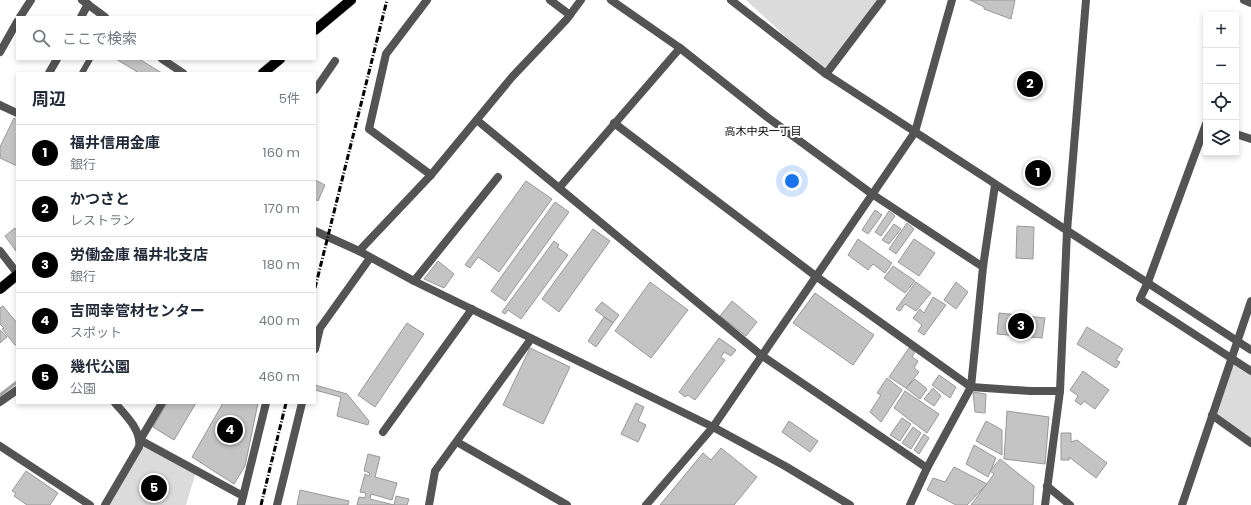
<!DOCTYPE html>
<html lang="ja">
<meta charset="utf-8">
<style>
body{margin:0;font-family:Poppins,"Noto Sans JP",sans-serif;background:#f2f2f3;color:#1f2937}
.controls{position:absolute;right:12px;top:12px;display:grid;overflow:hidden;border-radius:0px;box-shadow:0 2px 6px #0003}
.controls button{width:36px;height:36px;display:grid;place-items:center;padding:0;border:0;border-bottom:1px solid #e0e1e3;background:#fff;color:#1f2937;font:20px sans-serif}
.you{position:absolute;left:792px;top:181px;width:14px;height:14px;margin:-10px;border:3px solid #fff;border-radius:50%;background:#1a73e8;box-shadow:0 0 0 6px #1a73e833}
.badge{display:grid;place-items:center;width:26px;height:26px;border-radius:50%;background:#000;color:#fff;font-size:13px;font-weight:700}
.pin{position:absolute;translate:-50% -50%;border:2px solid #fff;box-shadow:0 1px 4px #0006}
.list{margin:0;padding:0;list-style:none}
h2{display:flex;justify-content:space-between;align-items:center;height:52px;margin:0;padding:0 16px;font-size:17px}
h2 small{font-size:13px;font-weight:400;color:#747a83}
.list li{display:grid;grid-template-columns:26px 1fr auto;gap:12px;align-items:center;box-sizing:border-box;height:56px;padding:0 16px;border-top:1px solid #e0e1e3}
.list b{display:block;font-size:15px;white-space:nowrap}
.list p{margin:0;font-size:13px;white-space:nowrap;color:#747a83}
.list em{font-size:13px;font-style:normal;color:#747a83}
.icon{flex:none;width:22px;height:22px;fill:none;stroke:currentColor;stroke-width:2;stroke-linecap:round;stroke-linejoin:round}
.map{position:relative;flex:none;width:1251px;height:505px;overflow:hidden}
.search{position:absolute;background:#fff;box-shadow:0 2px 6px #0003;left:16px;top:16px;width:300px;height:44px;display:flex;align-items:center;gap:10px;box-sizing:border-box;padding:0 14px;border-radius:0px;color:#747a83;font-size:15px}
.panel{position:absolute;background:#fff;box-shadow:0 2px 6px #0003;left:16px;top:72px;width:300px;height:332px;border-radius:0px}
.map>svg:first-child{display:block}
.green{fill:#dbdbdb}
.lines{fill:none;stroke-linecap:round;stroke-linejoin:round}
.stream{stroke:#a2a2a2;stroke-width:3}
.building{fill:#c4c4c4;stroke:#989898}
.primary-casing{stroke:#dbdbdb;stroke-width:11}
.service{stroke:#545454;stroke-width:6}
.minor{stroke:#545454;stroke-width:8}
.tertiary{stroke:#545454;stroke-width:8}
.primary{stroke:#000;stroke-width:10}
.rail{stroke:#000;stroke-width:3;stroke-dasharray:6 2 1 2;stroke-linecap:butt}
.labels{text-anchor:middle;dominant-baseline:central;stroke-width:4;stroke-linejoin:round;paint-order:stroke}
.neighbourhood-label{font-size:11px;fill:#000;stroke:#fff}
</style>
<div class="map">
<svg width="1251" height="505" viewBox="0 0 1251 505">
<rect width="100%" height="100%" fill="#fff"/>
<g class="green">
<path d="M746 0H877L826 74Z"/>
<path d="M1235 360 1251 371V442L1212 415Z"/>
<path d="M143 444 196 472 186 505H107Z"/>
</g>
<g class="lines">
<path class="stream" d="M0 395 17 382"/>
</g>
<g class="building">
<path d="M970 0H1015L1011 19 984 9V7Z"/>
<path d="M116 59H139L162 73H139Z"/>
<path d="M1022 73 1041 75 1039 96 1020 94Z"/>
<path d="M14 118 17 120V166L0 158V147Z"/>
<path d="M315 180 325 185 318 201 315 199Z"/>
<path d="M526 181 552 199 499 272 478 257 470 268 465 265Z"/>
<path d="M555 202 569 212 505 301 491 291Z"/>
<path d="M875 210 882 215 868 234 862 230Z"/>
<path d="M889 211 895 216 881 236 875 232Z"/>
<path d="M907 223 914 229 896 254 889 249Z"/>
<path d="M894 224 901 229 889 244 882 240Z"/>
<path d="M1017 226 1034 227 1033 259 1016 258Z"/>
<path d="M15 228 17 231 16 251 5 236Z"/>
<path d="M593 229 610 241 559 312 542 299Z"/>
<path d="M858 239 892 263 885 273 873 264 868 270 848 255Z"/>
<path d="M914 239 935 253 919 276 898 262Z"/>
<path d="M554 241 559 245 557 247 568 255 521 319 508 310 505 314 502 312Z"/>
<path d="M438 261 454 274 444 288 424 279Z"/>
<path d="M893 266 915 281 905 293 884 278Z"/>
<path d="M650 282 688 310 651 358 615 331Z"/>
<path d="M916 282 931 293 916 311 905 304 900 311 896 309Z"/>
<path d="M956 282 968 292 956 309 944 300Z"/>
<path d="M815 293 874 335 853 365 793 323Z"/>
<path d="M933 297 946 305 924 335 918 331 922 325 913 318 920 309 924 313Z"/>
<path d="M732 301 757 322 746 336 720 316Z"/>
<path d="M602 302 619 315 613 323 595 310Z"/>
<path d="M3 306 17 323V345H15L2 329 4 328 0 324V308Z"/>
<path d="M999 313 1045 318 1042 338 997 334Z"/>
<path d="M604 317 613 323 596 347 588 341Z"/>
<path d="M407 323 424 334 375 407 358 395Z"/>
<path d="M1087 327 1123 349 1116 360 1120 362 1116 368 1077 344Z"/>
<path d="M0 330 7 337 0 343Z"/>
<path d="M719 338 736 350 731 356 724 352 721 357 725 360 695 400 688 395 685 397 679 392Z"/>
<path d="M530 348 570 367 543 424 503 405Z"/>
<path d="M909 348 915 352 912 357 918 361 914 368 919 372 906 388 889 377Z"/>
<path d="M1083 371 1109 390 1095 409 1084 401 1081 405 1075 401 1078 396 1070 390Z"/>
<path d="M939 375 956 387 950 398 932 385Z"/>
<path d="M887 378 902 390 881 422 870 412 881 395 877 393Z"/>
<path d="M915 379 927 389 920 399 906 388Z"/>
<path d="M315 385 347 394 369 421 368 425 337 416 341 397 315 390Z"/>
<path d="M933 388 941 396 934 406 924 399Z"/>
<path d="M905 391 939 414 927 433 894 408Z"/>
<path d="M973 392 986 394 985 413 975 412Z"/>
<path d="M167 403H196L174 440 153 427Z"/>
<path d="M223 403H258L245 466 234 484 192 457Z"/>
<path d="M636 403 644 407 638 421 646 425 638 442 621 434Z"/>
<path d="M1007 411 1049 417 1045 464 1004 459Z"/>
<path d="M902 418 911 424 900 441 890 435Z"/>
<path d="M789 421 818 441 810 452 782 432Z"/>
<path d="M986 421 1002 430V455L976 441Z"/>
<path d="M913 427 921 433 911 449 902 443Z"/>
<path d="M1061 433H1071V442L1077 440 1107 463 1096 478 1069 457V460H1061Z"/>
<path d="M924 434 929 438 919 454 914 450Z"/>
<path d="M974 445 996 458 988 477 966 464Z"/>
<path d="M721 448 757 477 734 505H660L703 453 711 460Z"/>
<path d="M368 454 380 457 375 477 397 483 392 500 371 494 370 499 394 505H357L359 497 365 498 366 493 360 492 365 474 369 476 370 473 364 471Z"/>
<path d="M1000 459 1034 486 1033 505H971L994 474 990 471Z"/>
<path d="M954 467 987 484 967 505H956L927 490 933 478 945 482Z"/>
<path d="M26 471 58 493 50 505H27L14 496 16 493 12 491Z"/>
<path d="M300 490 349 501 348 505H297Z"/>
<path d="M396 496 409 499 407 505H394Z"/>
</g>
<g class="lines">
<defs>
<g id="primary">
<path d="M315 30 351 0"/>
<path d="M263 73 280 59"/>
<path d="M0 289 17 275"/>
</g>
</defs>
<use href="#primary" class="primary-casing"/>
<path class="service" d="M82 73 90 59"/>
<g class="minor">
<path d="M82 0 105 17"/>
<path d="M427 0 386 54 369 129 431 175"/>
<path d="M550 0 570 15"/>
<path d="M611 0 680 48 767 117 872 194 983 267"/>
<path d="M731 0 826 74 1251 350"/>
<path d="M20 17 31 0"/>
<path d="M81 17 88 4"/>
<path d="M0 52 17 22"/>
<path d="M162 59 183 73"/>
<path d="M49 73 57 59"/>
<path d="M826 74 882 0"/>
<path d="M315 90 335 61"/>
<path d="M0 105 17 113"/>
<path d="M478 121 761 355 927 468"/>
<path d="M614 123 817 277 971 387 1030 391H1060"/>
<path d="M1206 124 1148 282 1140 299 1251 371"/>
<path d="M1236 134 1251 139"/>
<path d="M559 188 680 48"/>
<path d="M315 231 359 251 414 281 713 427"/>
<path d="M359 251 431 175 512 77 567 19 581 0"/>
<path d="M414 281 498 177"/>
<path d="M315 349 320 328 370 258"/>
<path d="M0 402 17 390"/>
<path d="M162 403 140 440 243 496"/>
<path d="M1212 415 1251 443"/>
<path d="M383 432 472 309"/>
<path d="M457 442 567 505"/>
<path d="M0 446 90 505"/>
<path d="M1047 486 1070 505"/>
<path d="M105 505 139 447C142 430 125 415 115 403"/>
<path d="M241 505 266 403"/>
<path d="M277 505 302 403"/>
<path d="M429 505 435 471 531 339"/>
<path d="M646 505 713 427 915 132 952 0"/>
<path d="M910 505 927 468 971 387 983 267 995 185"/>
<path d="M1182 505 1251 301"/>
</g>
<g class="tertiary">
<path d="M1244 0 1251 3"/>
<path d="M0 251 17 273"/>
<path d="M713 427 785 466 850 505"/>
<path d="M1045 505 1060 391 1067 231 1086 0"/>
</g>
<use href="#primary" class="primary"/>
<g class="rail">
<path d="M315 288 387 0"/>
<path d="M261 505 286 403"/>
</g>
</g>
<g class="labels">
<g class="neighbourhood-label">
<text x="763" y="131">高木中央一丁目</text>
</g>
</g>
</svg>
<div class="controls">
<button>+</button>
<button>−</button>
<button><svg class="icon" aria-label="locate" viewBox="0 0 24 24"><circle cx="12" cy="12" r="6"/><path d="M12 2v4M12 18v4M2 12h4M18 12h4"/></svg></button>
<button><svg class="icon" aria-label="layers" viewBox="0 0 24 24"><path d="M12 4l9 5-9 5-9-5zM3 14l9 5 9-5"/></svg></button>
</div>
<div class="you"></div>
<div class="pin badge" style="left:1038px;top:173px">1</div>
<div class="pin badge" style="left:1030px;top:84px">2</div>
<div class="pin badge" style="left:1021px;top:326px">3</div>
<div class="pin badge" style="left:230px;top:430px">4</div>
<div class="pin badge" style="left:154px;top:488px">5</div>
<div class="search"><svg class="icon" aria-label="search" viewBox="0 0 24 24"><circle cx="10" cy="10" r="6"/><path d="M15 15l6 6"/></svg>ここで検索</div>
<section class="panel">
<h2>周辺<small>5件</small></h2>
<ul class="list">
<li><span class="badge">1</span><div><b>福井信用金庫</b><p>銀行</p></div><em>160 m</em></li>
<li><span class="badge">2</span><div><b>かつさと</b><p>レストラン</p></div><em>170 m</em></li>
<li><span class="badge">3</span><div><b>労働金庫 福井北支店</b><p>銀行</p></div><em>180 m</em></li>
<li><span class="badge">4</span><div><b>吉岡幸管材センター</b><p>スポット</p></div><em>400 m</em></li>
<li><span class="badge">5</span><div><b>幾代公園</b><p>公園</p></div><em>460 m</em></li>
</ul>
</section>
</div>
